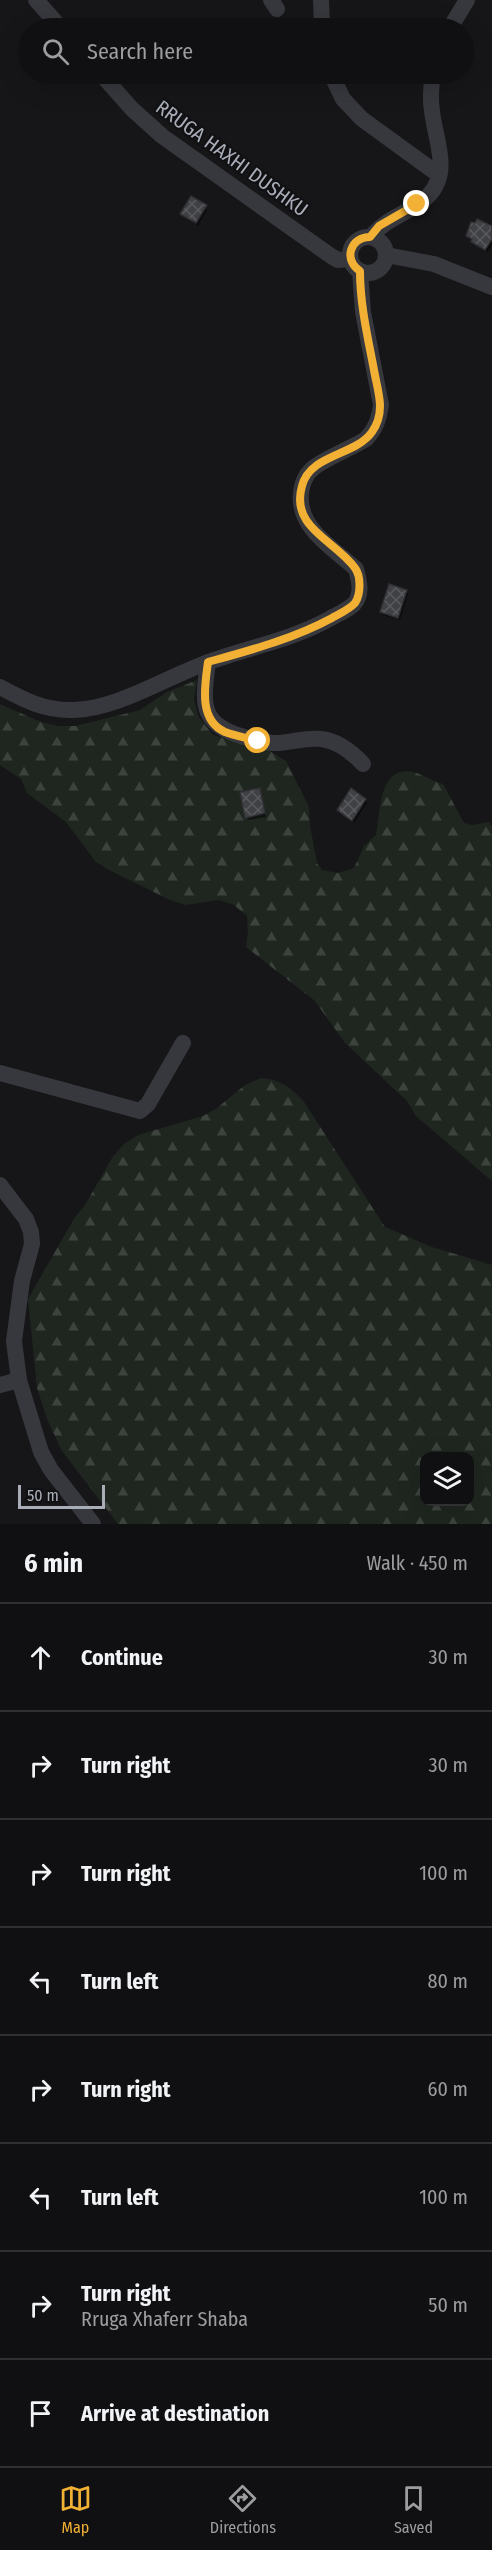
<!DOCTYPE html>
<meta charset="utf-8">
<style>
body{margin:0;font-family:"Fira Sans Condensed",sans-serif;background:#19191b;color:#f1f3f6}
.controls{position:absolute;right:18px;bottom:18px;display:grid;overflow:hidden;border-radius:12px;box-shadow:0 6px 24px #0002}
.controls button{width:54px;height:54px;display:grid;place-items:center;padding:0;border:0;border-bottom:2px solid #303032;background:#101012;color:#f1f3f6;font:30px sans-serif}
.scale{position:absolute;left:18px;bottom:15px;width:87px;box-sizing:border-box;padding-left:6px;border:3px solid #a8adb8;border-top:0;font-size:16px;line-height:21px;white-space:nowrap;color:#a8adb8;-webkit-text-stroke:4px #111113;paint-order:stroke}
.stop{position:absolute;width:18px;height:18px;margin:-14px;border:4px solid #f2b134;border-radius:50%;background:#fff}
.stop.end{background:#f2b134;border-color:#fff;box-shadow:0 2px 6px #0008}
.list{margin:0;padding:0;list-style:none}
h2{display:flex;justify-content:space-between;align-items:center;height:78px;margin:0;padding:0 24px;font-size:26px}
h2 small{font-size:20px;font-weight:400;color:#9c9d9f}
.list li{display:grid;grid-template-columns:39px 1fr auto;gap:18px;align-items:center;box-sizing:border-box;height:108px;padding:0 24px;border-top:2px solid #303032}
.list b{display:block;font-size:22px;white-space:nowrap}
.list p{margin:0;font-size:20px;white-space:nowrap;color:#9c9d9f}
.list em{font-size:20px;font-style:normal;color:#9c9d9f}
.icon{flex:none;width:33px;height:33px;fill:none;stroke:currentColor;stroke-width:2;stroke-linecap:round;stroke-linejoin:round}
.map{position:relative;flex:none;width:492px;height:1524px;overflow:hidden}
.search{position:absolute;background:#101012;box-shadow:0 6px 24px #0002;left:18px;right:18px;top:18px;height:66px;display:flex;align-items:center;gap:15px;box-sizing:border-box;padding:0 21px;border-radius:33px;color:#9c9d9f;font-size:22px}
.sheet{height:942px;background:#101012}
nav{display:flex;justify-content:space-around;align-items:center;box-sizing:border-box;height:84px;border-top:2px solid #303032;background:#101012;font-size:16px;color:#9c9d9f}
nav a{display:grid;justify-items:center;gap:3px}
nav .on{color:#f2b134}
.map>svg:first-child{display:block}
.forest{fill:url(#forest-firs);fill-rule:evenodd}
.shadow{fill:#0007}
.building{fill:url(#building-cross-hatch);stroke:#303034;stroke-width:1.5}
.lines{fill:none;stroke-linecap:round;stroke-linejoin:round}
.minor{stroke:#37383d;stroke-width:16}
.route{stroke:#f2b134;stroke-width:8}
.labels{text-anchor:middle;dominant-baseline:central;stroke-width:4.5;stroke-linejoin:round;paint-order:stroke}
.street-label{font-size:20px;fill:#a8adb8;stroke:#111113}
</style>
<div class="map">
<svg width="492" height="1524" viewBox="0 0 492 1524">
<defs>
<pattern id="forest-firs" width="22" height="20" patternUnits="userSpaceOnUse" patternTransform="scale(1.5)"><rect width="22" height="20" fill="#1e261f"/><path d="M5 1l3.5 6h-7zM16 11l3.5 6h-7z" fill="#3c433d"/></pattern>
<pattern id="building-cross-hatch" width="8" height="8" patternUnits="userSpaceOnUse" patternTransform="scale(1.5)"><rect width="8" height="8" fill="#404145"/><path d="M0 0l8 8M0 8l8-8" fill="none" stroke="#595a5e"/></pattern>
</defs>
<rect width="100%" height="100%" fill="#161618"/>
<g class="forest">
<path d="M197 680 194 699 198 716 213 735 270 751 286 761 309 807 310 826 317 863 322 870 338 873 354 868 364 846 376 835C381 813 378 765 413 772 423 774 433 782 443 784L464 823 472 825 489 822 492 826V1181L416 1116 407 1101 345 1043 315 1001 246 947 248 931 247 916 234 905 219 900 186 905 170 900 109 870 96 862 66 822 27 793 21 779 0 765V704L41 722 58 726H75L140 710 167 692Z"/>
<path d="M261 1078C281 1080 291 1087 304 1102L385 1227 432 1247 492 1265V1524H118L62 1451 47 1419 37 1388 28 1299 75 1217 85 1205 112 1158 124 1144 138 1135 203 1116 217 1108 245 1085ZM424 1456H470V1502H424Z"/>
</g>
<g class="shadow">
<path d="M206 206 207 210 198 226 182 214Z"/>
<path d="M492 227V245L487 252 475 245 468 236Z"/>
<path d="M406 591 408 594 400 620 383 615 381 612Z"/>
<path d="M261 793 266 817 248 820 247 817Z"/>
<path d="M365 800 367 803 354 823 338 810Z"/>
</g>
<g class="building">
<path d="M191 196 207 205 196 223 180 214Z"/>
<path d="M477 219 492 226V239L485 250 471 242 472 239 466 236 471 222 475 223Z"/>
<path d="M389 584 407 590 398 618 380 612Z"/>
<path d="M260 788 265 813 245 818 240 792Z"/>
<path d="M351 788 366 799 352 821 337 810Z"/>
</g>
<g class="lines">
<g class="minor">
<path d="M36 0 61 28"/>
<path d="M271 0 277 9"/>
<path d="M321 0 322 28"/>
<path d="M450 28 467 0"/>
<path d="M101 74 132 109 162 136 331 256 338 260 350 259"/>
<path d="M331 74 343 99 362 119 439 175"/>
<circle cx="368" cy="255" r="18"/>
<path d="M371 237C386 217 411 213 428 196 452 172 435 140 432 111 430 99 431 86 433 74"/>
<path d="M386 255 434 264 492 287"/>
<path d="M208 662C203 702 198 724 244 737 254 739 264 743 275 743 290 743 305 737 321 739 338 741 352 752 363 764"/>
<path d="M0 687C24 700 45 711 73 710 117 709 165 678 206 663 249 647 290 641 331 618 338 614 348 610 354 604 363 594 359 580 356 569 333 548 297 528 301 493 302 482 307 472 316 466 332 455 350 449 366 439 376 429 379 418 381 405L363 312 360 271"/>
<path d="M0 1073 140 1111 148 1104 183 1043"/>
<path d="M0 1185 26 1219 31 1232 32 1244 22 1281 14 1341 19 1380 41 1452 51 1470 93 1524"/>
<path d="M0 1385 19 1380"/>
</g>
</g>
<g class="lines">
<path class="route" d="M258 741C248 738 235 736 225 732 198 720 205 685 208 662 251 650 293 639 332 618 339 614 350 609 355 603 361 594 361 576 355 568 335 540 290 528 302 486 310 454 355 456 372 432 377 425 380 415 380 406 380 395 376 382 374 370 368 338 360 305 360 271 343 260 350 237 370 237L379 226 417 204"/>
</g>
<g class="labels">
<g class="street-label">
<text transform="translate(232 158) rotate(36)">RRUGA HAXHI DUSHKU</text>
</g>
</g>
</svg>
<div class="controls">
<button><svg class="icon" aria-label="layers" viewBox="0 0 24 24"><path d="M12 4l9 5-9 5-9-5zM3 14l9 5 9-5"/></svg></button>
</div>
<div class="scale">50 m</div>
<div class="stop" style="left:258px;top:741px"></div>
<div class="stop end" style="left:417px;top:204px"></div>
<div class="search"><svg class="icon" aria-label="search" viewBox="0 0 24 24"><circle cx="10" cy="10" r="6"/><path d="M15 15l6 6"/></svg>Search here</div>
</div>
<section class="sheet">
<h2>6 min<small>Walk · 450 m</small></h2>
<ul class="list">
<li><svg class="icon" aria-label="ahead" viewBox="0 0 24 24"><path d="M12 20V5M6 11l6-6 6 6"/></svg><div><b>Continue</b></div><em>30 m</em></li>
<li><svg class="icon" aria-label="right" viewBox="0 0 24 24"><path d="M7 20v-9h11M14 6l5 5-5 5"/></svg><div><b>Turn right</b></div><em>30 m</em></li>
<li><svg class="icon" aria-label="right" viewBox="0 0 24 24"><path d="M7 20v-9h11M14 6l5 5-5 5"/></svg><div><b>Turn right</b></div><em>100 m</em></li>
<li><svg class="icon" aria-label="left" viewBox="0 0 24 24"><path d="M17 20v-9H6M10 6l-5 5 5 5"/></svg><div><b>Turn left</b></div><em>80 m</em></li>
<li><svg class="icon" aria-label="right" viewBox="0 0 24 24"><path d="M7 20v-9h11M14 6l5 5-5 5"/></svg><div><b>Turn right</b></div><em>60 m</em></li>
<li><svg class="icon" aria-label="left" viewBox="0 0 24 24"><path d="M17 20v-9H6M10 6l-5 5 5 5"/></svg><div><b>Turn left</b></div><em>100 m</em></li>
<li><svg class="icon" aria-label="right" viewBox="0 0 24 24"><path d="M7 20v-9h11M14 6l5 5-5 5"/></svg><div><b>Turn right</b><p>Rruga Xhaferr Shaba</p></div><em>50 m</em></li>
<li><svg class="icon" aria-label="arrive" viewBox="0 0 24 24"><path d="M6 21V4h12l-3 4 3 4H6"/></svg><div><b>Arrive at destination</b></div></li>
</ul>
</section>
<nav>
<a class="on"><svg class="icon" aria-label="map" viewBox="0 0 24 24"><path d="M3 6l6-2 6 2 6-2v14l-6 2-6-2-6 2zM9 4v14M15 6v14"/></svg>Map</a>
<a><svg class="icon" aria-label="directions" viewBox="0 0 24 24"><path d="M12 3l9 9-9 9-9-9zM9 14v-3h6M13 9l2 2-2 2"/></svg>Directions</a>
<a><svg class="icon" aria-label="saved" viewBox="0 0 24 24"><path d="M7 4h10v16l-5-4-5 4z"/></svg>Saved</a>
</nav>
